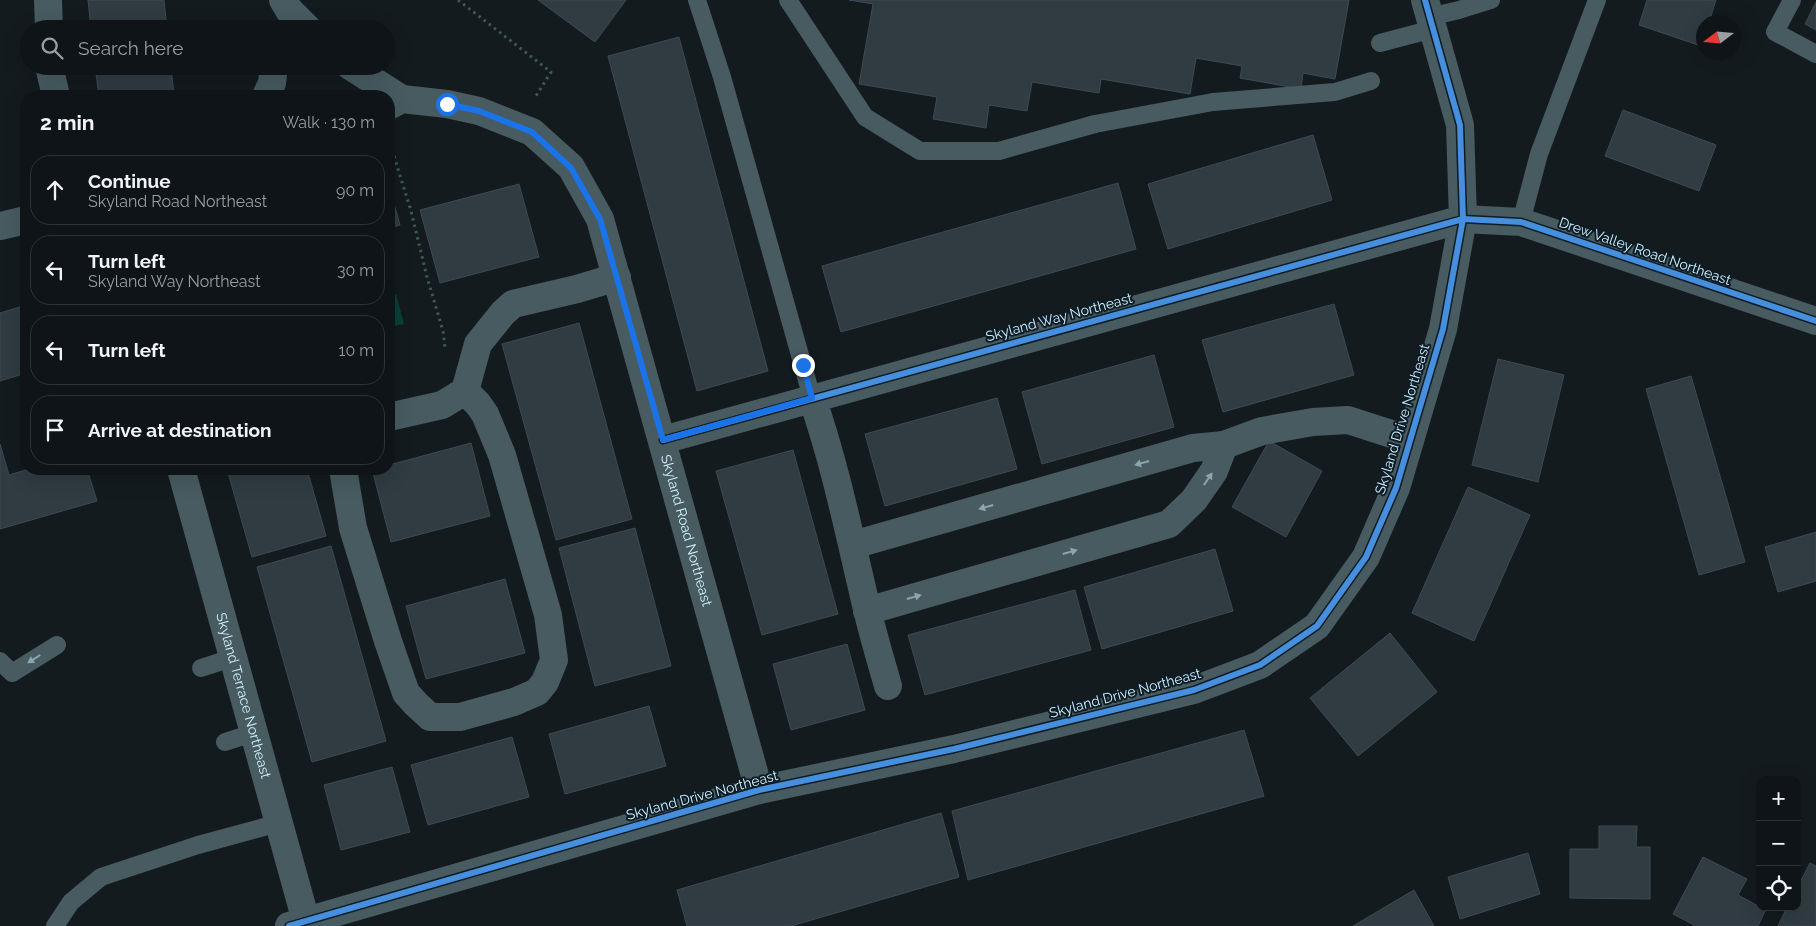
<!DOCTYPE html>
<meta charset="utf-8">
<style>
body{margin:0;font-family:Raleway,sans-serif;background:#171d20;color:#f1f3f6}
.controls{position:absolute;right:15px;bottom:15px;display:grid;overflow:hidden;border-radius:10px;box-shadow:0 5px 20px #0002}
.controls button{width:45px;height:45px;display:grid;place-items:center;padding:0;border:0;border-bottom:1px solid #2e3336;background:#0e1417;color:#f1f3f6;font:25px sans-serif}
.compass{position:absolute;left:1696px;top:15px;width:45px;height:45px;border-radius:50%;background:#0e1417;box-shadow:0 5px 20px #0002;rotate:254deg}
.stop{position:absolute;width:15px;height:15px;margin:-11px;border:4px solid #1a73e8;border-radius:50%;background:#fff}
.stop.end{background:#1a73e8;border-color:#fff;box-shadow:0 1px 5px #0008}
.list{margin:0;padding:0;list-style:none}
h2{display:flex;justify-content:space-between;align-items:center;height:65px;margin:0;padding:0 20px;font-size:21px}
h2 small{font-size:16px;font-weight:400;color:#9b9ea1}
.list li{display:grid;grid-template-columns:32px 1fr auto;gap:15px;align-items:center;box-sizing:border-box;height:70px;margin:0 10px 10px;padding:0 10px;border:1px solid #2e3336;border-radius:20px}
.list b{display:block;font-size:19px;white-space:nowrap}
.list p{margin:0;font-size:16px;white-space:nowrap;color:#9b9ea1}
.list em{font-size:16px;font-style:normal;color:#9b9ea1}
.icon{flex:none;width:28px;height:28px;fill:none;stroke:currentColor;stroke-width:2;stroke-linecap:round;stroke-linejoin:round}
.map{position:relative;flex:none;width:1816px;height:926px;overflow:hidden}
.search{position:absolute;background:#0e1417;box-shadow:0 5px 20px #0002;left:20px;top:20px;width:375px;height:55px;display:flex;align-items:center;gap:12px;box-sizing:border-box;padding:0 18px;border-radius:28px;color:#9b9ea1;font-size:19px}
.panel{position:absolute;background:#0e1417;box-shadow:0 5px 20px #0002;left:20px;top:90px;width:375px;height:385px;border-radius:20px}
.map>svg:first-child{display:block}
.water{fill:#074038}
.building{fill:#303b42;stroke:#3c4b54}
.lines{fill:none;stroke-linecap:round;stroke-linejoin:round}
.path{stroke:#3e5950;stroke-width:3;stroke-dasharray:2.5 4;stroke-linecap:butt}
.service{stroke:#475b60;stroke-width:18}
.minor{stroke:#475b60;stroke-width:28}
.cycleway-casing{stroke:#0d1c25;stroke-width:9}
.cycleway{stroke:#468fdf;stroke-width:6}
.oneway{fill:#8ca6b0}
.route{stroke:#1a73e8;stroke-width:6}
.labels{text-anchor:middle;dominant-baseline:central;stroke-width:4;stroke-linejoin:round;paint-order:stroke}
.street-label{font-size:14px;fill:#d1f1ff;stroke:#0d1c25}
</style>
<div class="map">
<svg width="1816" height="926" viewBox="0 0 1816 926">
<rect width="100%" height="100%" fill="#131b1f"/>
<path class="water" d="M396 294 404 324 389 327V295Z"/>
<g class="building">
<path d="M88 0H164L167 29H91Z"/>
<path d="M538 0H626L595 42Z"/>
<path d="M849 0H1349L1335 79 1303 73 1301 89 1240 78 1242 66 1196 58 1190 94 1101 79 1099 93 1032 82 1027 111 989 105 986 128 933 119 937 97 859 84 873 4Z"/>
<path d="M1647 0H1716L1709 22H1704V38L1701 46 1639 25Z"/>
<path d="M1816 2V30L1805 24Z"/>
<path d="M679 37 768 371 697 391 608 56Z"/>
<path d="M95 66H171L174 96H99Z"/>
<path d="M1623 110 1716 145 1699 191 1605 156Z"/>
<path d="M1313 135 1332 200 1168 249 1148 184Z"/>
<path d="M1118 183 1136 249 841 332 822 266Z"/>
<path d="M519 184 539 257 440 283 420 210Z"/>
<path d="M391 193 400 225 389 228V194Z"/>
<path d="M1334 304 1354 375 1223 412 1202 340Z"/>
<path d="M26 305V373L0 381V313Z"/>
<path d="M579 323 632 519 556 540 502 344Z"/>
<path d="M1154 355 1174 427 1042 464 1022 392Z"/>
<path d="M1498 359 1564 375 1538 482 1472 465Z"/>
<path d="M1691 376 1745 562 1699 575 1646 389Z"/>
<path d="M997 398 1017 469 885 506 865 434Z"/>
<path d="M1269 441 1322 471 1286 537 1232 507Z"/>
<path d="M471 443 490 516 391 542 372 469H389V465Z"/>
<path d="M0 444 9 475 29 469H87L97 501 0 529Z"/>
<path d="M793 450 838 614 762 635 716 471Z"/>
<path d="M227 469H307L326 536 252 557Z"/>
<path d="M1468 487 1530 515 1474 641 1412 613Z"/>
<path d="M635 528 671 666 595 686 559 548Z"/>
<path d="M1816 532V581L1778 592 1765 547Z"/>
<path d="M331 546 386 741 312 762 257 567Z"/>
<path d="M1215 549 1233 611 1102 649 1084 587Z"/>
<path d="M505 579 525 653 426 679 406 606Z"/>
<path d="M1075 590 1091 650 925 695 908 635Z"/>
<path d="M1390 633 1437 692 1358 756 1310 698Z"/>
<path d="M847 644 865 710 791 730 773 664Z"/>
<path d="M649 706 666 766 565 794 549 734Z"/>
<path d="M1244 730 1264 796 968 880 952 811Z"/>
<path d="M512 737 529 797 428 825 411 765Z"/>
<path d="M392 767 410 832 341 850 324 785Z"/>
<path d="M941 813 959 877 791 926H687L677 890Z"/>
<path d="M1599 826H1637L1636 847H1650V899L1570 898V849H1599Z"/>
<path d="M1528 853 1540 894 1460 919 1448 877Z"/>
<path d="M1703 857 1747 879 1738 895 1760 907 1766 909 1758 926H1696L1673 914Z"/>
<path d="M1810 863 1816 866V926H1778L1787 907H1797V888Z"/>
<path d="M1414 890 1434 926H1353Z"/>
</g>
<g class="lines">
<g class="path">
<path d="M458 0 551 72 534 99"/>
<path d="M394 156 411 211 427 277 443 331 445 347"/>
</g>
<g class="service">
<path d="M697 0 722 77 812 398"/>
<path d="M788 0 865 117 920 151H999L1095 124 1213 102 1335 92 1371 81"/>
<path d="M1792 0 1775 32 1816 54"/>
<path d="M1429 17 1459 10 1491 0"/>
<path d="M1380 43 1433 29"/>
<path d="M1521 222 1539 154 1597 0"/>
<path d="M0 661 12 673 57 645"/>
<path d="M201 668 232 658"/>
<path d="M225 742 253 733"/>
<path d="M55 926 71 902 101 877 198 845 279 823"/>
</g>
<g class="minor">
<path d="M48 0 49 29"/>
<path d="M283 0 289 10 308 29"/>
<path d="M49 66 56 96"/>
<path d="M350 66 402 99"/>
<path d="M266 96 272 83 274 66"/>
<path id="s1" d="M389 106 402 99 447 104 479 111 532 132 571 167 600 219 759 790"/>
<path d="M0 226 26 220"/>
<path d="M812 398C836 467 850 538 867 609 873 635 881 661 888 686"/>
<path d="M389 417 442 405 465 391 478 344 503 313 513 304 577 289 617 277"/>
<path d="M663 440 1463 219 1521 222 1816 321"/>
<path id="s2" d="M181 469 306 921"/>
<path d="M343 469 353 528 388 641 406 693 416 704 430 717H460L514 702 537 692 545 682 554 660 548 615 502 455 485 414 478 404 465 391"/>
<path d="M853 545 1193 448 1224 445 1262 431 1313 422 1348 420 1410 440"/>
<path d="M867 611 1169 524 1194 500 1214 471 1224 445"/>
<path d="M289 926 759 790 954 749 1194 690 1260 665 1317 626 1366 557 1396 488 1443 329 1463 219 1460 125 1425 0"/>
</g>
<defs>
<g id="cycleway">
<path d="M663 440 1463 219 1521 222 1816 321"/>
<path d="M289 926 759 790 954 749 1194 690 1260 665 1317 626 1366 557 1396 488 1443 329 1463 219 1460 125 1425 0"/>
</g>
</defs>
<use href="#cycleway" class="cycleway-casing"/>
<use href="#cycleway" class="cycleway"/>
</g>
<defs><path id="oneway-solid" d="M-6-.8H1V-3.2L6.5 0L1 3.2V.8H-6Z" transform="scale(1.25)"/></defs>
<g class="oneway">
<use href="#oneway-solid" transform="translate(1142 463) rotate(164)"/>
<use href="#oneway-solid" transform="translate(1208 479) rotate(-56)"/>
<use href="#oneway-solid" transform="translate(986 507) rotate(164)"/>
<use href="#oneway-solid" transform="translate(1070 552) rotate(-16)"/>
<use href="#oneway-solid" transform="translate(914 597) rotate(-16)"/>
<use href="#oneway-solid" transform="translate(34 659) rotate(148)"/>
</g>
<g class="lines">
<path class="route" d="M447 104 479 111 532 132 571 168 600 219 663 440 812 398 803 365"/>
</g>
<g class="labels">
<g class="street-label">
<text transform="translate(1645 251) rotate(19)">Drew Valley Road Northeast</text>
<text transform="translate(1059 317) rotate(-15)">Skyland Way Northeast</text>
<text transform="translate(1402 419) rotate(-73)">Skyland Drive Northeast</text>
<text stroke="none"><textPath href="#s1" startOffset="585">Skyland Road Northeast</textPath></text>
<text transform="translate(1125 693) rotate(-15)">Skyland Drive Northeast</text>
<text stroke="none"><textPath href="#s2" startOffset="235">Skyland Terrace Northeast</textPath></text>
<text transform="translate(702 795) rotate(-15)">Skyland Drive Northeast</text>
</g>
</g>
</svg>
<div class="controls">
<button>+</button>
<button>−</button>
<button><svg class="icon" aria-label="locate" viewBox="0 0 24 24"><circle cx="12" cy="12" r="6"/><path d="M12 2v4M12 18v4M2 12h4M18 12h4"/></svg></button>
</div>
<svg class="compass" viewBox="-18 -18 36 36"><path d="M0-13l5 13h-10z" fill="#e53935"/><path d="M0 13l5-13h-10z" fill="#9b9ea1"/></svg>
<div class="stop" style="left:447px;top:104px"></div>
<div class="stop end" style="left:803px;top:365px"></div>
<div class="search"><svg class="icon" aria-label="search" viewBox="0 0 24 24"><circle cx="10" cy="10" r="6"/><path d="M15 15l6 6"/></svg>Search here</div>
<section class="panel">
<h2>2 min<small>Walk · 130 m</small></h2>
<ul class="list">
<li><svg class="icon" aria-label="ahead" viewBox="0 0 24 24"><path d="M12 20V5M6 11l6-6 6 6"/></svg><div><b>Continue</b><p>Skyland Road Northeast</p></div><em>90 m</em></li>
<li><svg class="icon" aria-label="left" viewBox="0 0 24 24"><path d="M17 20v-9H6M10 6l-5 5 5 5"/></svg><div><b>Turn left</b><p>Skyland Way Northeast</p></div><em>30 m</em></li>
<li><svg class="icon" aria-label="left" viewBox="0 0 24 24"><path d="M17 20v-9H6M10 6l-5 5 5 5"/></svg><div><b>Turn left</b></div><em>10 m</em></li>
<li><svg class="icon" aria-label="arrive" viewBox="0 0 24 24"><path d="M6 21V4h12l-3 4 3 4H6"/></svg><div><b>Arrive at destination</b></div></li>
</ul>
</section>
</div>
